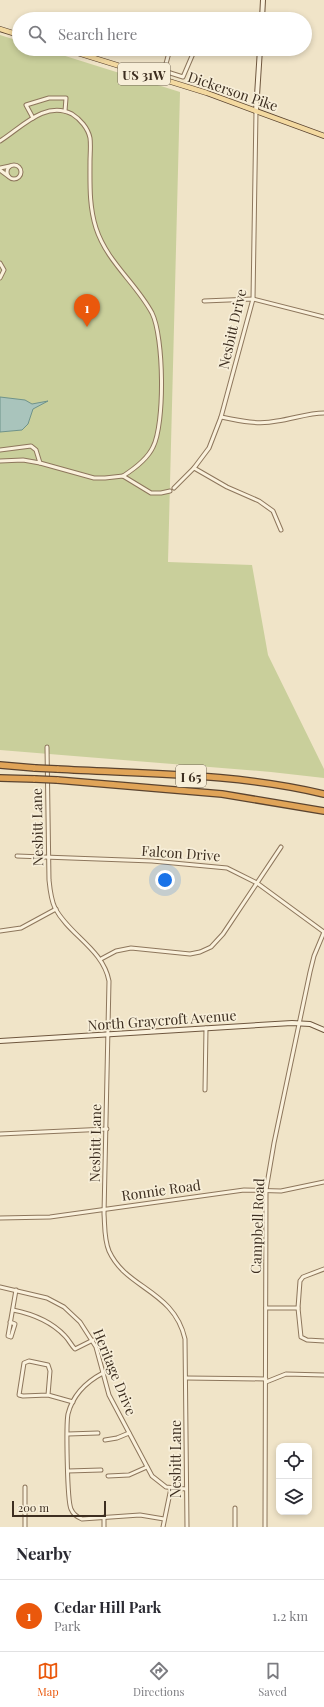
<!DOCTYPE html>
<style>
body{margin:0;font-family:"Playfair Display",serif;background:#f2f2f3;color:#2b2b33}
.controls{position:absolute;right:12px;bottom:12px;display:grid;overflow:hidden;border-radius:8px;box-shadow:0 2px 6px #0003}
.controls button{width:36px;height:36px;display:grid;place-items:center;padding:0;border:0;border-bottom:1px solid #e1e1e2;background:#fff;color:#2b2b33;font:20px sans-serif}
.scale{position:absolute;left:12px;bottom:10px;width:94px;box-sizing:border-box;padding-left:4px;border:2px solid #3d2e20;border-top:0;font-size:11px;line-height:14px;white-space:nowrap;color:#3d2e20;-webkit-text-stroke:3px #f7eed8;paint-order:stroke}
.you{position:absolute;left:165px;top:880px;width:14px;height:14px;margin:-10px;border:3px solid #fff;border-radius:50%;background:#1a73e8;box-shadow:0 0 0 6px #1a73e833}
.badge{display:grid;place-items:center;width:26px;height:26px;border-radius:50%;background:#ea580c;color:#fff;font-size:13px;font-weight:700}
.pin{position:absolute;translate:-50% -33px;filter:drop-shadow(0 1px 2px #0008)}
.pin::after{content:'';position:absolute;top:21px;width:14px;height:12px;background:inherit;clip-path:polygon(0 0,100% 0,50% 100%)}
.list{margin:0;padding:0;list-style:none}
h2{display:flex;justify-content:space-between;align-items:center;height:52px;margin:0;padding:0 16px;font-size:17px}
h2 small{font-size:13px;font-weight:400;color:#7c7c81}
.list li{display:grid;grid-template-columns:26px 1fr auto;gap:12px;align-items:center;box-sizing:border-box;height:72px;padding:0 16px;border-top:1px solid #e1e1e2}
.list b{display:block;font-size:15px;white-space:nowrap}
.list p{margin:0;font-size:13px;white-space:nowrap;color:#7c7c81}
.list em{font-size:13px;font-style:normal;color:#7c7c81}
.icon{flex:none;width:22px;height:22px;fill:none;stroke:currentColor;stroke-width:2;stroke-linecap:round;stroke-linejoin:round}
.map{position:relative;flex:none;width:324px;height:1527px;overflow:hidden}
.search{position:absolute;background:#fff;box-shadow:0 2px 6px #0003;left:12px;right:12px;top:12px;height:44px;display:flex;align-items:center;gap:10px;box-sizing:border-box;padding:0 14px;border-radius:22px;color:#7c7c81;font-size:15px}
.sheet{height:124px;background:#fff}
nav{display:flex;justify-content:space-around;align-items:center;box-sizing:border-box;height:56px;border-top:1px solid #e1e1e2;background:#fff;font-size:11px;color:#7c7c81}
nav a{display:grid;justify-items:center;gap:2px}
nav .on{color:#ea580c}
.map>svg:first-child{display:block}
.green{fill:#c9cf9b}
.water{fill:#a9c4bc;stroke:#6f938a}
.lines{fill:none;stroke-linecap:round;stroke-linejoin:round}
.street-casing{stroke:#8d765c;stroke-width:5}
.secondary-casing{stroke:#6f573f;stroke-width:6}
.primary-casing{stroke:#5b4430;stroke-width:6}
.highway-casing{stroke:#5b4430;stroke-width:8}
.street{stroke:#faf1dc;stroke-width:3}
.secondary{stroke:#faf1dc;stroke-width:4}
.primary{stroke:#f3d9a0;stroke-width:4.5}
.highway{stroke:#e0a458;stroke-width:5.5}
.highway-bridge-casing{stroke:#5b4430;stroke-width:8;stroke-linecap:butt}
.highway-bridge{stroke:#e0a458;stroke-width:5.5}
.labels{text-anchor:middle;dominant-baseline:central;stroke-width:3.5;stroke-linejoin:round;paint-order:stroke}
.shield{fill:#f7eed8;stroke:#756857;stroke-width:1}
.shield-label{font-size:13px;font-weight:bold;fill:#3d2e20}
.street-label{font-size:14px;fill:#3d2e20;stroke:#f7eed8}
</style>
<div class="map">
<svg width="324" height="1527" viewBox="0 0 324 1527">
<rect width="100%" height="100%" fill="#f0e4c8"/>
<path class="green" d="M0 35 19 41V49H43L180 92 168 562 252 565 268 655 324 769V778L271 772 0 750Z"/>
<path class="water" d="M0 397 25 400 32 404 48 401 33 409 28 424 22 430 0 432Z"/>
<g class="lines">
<defs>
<g id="street">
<path d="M170 49 164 71 183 77 195 49"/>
<path d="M233 49 242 53H260"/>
<path d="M33 118 26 105 49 98H66L65 111"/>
<path d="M0 141C21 128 45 100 72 114 80 119 88 128 90 138 91 145 90 154 90 162 90 184 89 206 96 228 107 262 136 283 152 313 164 337 165 424 153 447 147 460 134 469 123 476"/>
<circle cx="14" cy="172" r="7"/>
<path d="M0 168 10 166"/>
<path d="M0 170 8 176"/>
<path d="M0 263 4 270 0 278"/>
<path d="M204 301 253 299 324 317"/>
<path d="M221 417C240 421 258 425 277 421 293 419 308 413 324 413"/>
<path d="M0 450 31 446 36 450 40 463 94 478H105L123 476 151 493H161L170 491"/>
<path d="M0 461 23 460 40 463"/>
<path d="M194 468 227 487 259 501 273 511 281 530"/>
<path d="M174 488 194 468 209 448 221 417 253 299 256 111"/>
<path d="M47 747 49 880C50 890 51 900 55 908 69 935 103 949 109 981L104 1214C105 1227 104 1239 109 1251 126 1289 174 1290 185 1339L187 1527"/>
<path d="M17 856 152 861 227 868 257 883 324 932"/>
<path d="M0 931 21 928 56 909"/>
<path d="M101 959 116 951 131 948 190 954 200 952 211 947 223 934 281 847"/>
<path d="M205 1090 206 1028"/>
<path d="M0 1134 107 1129"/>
<path d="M0 1218 50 1217 244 1190 281 1191 324 1182"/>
<path d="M324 1269 303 1277 300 1281 298 1308 301 1337 307 1340 324 1341"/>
<path d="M0 1287 47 1298 64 1307 80 1322 96 1347 109 1395 152 1476 166 1487 186 1489"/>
<path d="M266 1308H298"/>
<path d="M13 1310C33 1314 51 1321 65 1336 69 1340 71 1345 75 1349L93 1340"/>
<path d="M10 1322 15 1324 11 1337 8 1336 16 1290"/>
<path d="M103 1373C86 1382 73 1394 68 1414 66 1424 67 1500 71 1509 73 1514 77 1517 82 1519L140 1515 164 1519"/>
<path d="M186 1378 266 1379"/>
<path d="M266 1382 286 1374 324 1375"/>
<path d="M48 1395 50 1371 48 1365 29 1361 24 1363 19 1395 23 1396 48 1395 73 1402"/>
<path d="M68 1434 98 1433"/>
<path d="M105 1440 117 1438 129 1433"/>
<path d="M68 1471 101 1470"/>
<path d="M108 1476 129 1475 147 1467"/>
<path d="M235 1508V1527"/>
<path d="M104 1517V1527"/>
<path d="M25 1527V1487"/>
<path d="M163 1527 171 1488"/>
<path d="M265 1527 266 1190 274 1143 310 972 314 956 324 932"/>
</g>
<g id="secondary">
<path d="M262 19 263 0"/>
<path d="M256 111 260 49"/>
<path d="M0 1041 292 1023 310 1024 324 1030"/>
</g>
<g id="primary">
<path d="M0 29 19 35"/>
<path d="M65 49 207 93 324 136"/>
</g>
<g id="highway">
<path d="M0 765 35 768"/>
<path d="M57 769C146 774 237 773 324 794"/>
<path d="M0 778 35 779"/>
<path d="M57 780 222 794 324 811"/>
</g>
</defs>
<use href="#street" class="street-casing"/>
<use href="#secondary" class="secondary-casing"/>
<use href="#primary" class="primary-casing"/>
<use href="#highway" class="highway-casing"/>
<use href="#street" class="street"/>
<use href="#secondary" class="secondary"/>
<use href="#primary" class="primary"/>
<use href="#highway" class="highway"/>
<defs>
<g id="highway-bridge">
<path d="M35 768 57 769"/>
<path d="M35 779 57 780"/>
</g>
</defs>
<use href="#highway-bridge" class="highway-bridge-casing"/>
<use href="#highway-bridge" class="highway-bridge"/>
</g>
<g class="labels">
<g class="shield">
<rect x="118" y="63" width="52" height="22" rx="3"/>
<rect x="176" y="765" width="30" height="22" rx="3"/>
</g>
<g class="shield-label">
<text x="144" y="74">US 31W</text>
<text x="191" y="776">I 65</text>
</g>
<g class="street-label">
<text transform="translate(233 91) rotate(19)">Dickerson Pike</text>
<text transform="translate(232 329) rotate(-77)">Nesbitt Drive</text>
<text transform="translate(37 827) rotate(-91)">Nesbitt Lane</text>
<text transform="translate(181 853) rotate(4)">Falcon Drive</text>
<text transform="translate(162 1020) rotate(-4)">North Graycroft Avenue</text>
<text transform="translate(95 1143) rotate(-89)">Nesbitt Lane</text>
<text transform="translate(161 1190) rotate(-8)">Ronnie Road</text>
<text transform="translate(257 1226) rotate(-88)">Campbell Road</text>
<text transform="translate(115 1372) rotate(68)">Heritage Drive</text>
<text transform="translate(175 1459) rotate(-90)">Nesbitt Lane</text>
</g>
</g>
</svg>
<div class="controls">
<button><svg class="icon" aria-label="locate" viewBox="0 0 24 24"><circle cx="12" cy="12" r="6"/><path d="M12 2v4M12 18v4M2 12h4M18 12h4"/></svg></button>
<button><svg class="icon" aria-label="layers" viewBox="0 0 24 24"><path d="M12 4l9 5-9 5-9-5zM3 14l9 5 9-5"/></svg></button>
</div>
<div class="scale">200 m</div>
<div class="you"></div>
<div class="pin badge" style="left:87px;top:327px">1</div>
<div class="search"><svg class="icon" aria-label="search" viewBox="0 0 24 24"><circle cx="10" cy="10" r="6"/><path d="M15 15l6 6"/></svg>Search here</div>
</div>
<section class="sheet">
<h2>Nearby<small></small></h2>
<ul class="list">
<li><span class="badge">1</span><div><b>Cedar Hill Park</b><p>Park</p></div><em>1.2 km</em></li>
</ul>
</section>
<nav>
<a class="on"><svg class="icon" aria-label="map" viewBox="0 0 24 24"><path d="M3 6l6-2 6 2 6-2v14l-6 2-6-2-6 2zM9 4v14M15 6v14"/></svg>Map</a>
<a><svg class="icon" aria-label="directions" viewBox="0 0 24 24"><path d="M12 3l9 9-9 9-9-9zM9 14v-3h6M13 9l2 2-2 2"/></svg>Directions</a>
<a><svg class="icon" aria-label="saved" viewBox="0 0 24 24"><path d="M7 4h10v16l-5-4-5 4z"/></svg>Saved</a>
</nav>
